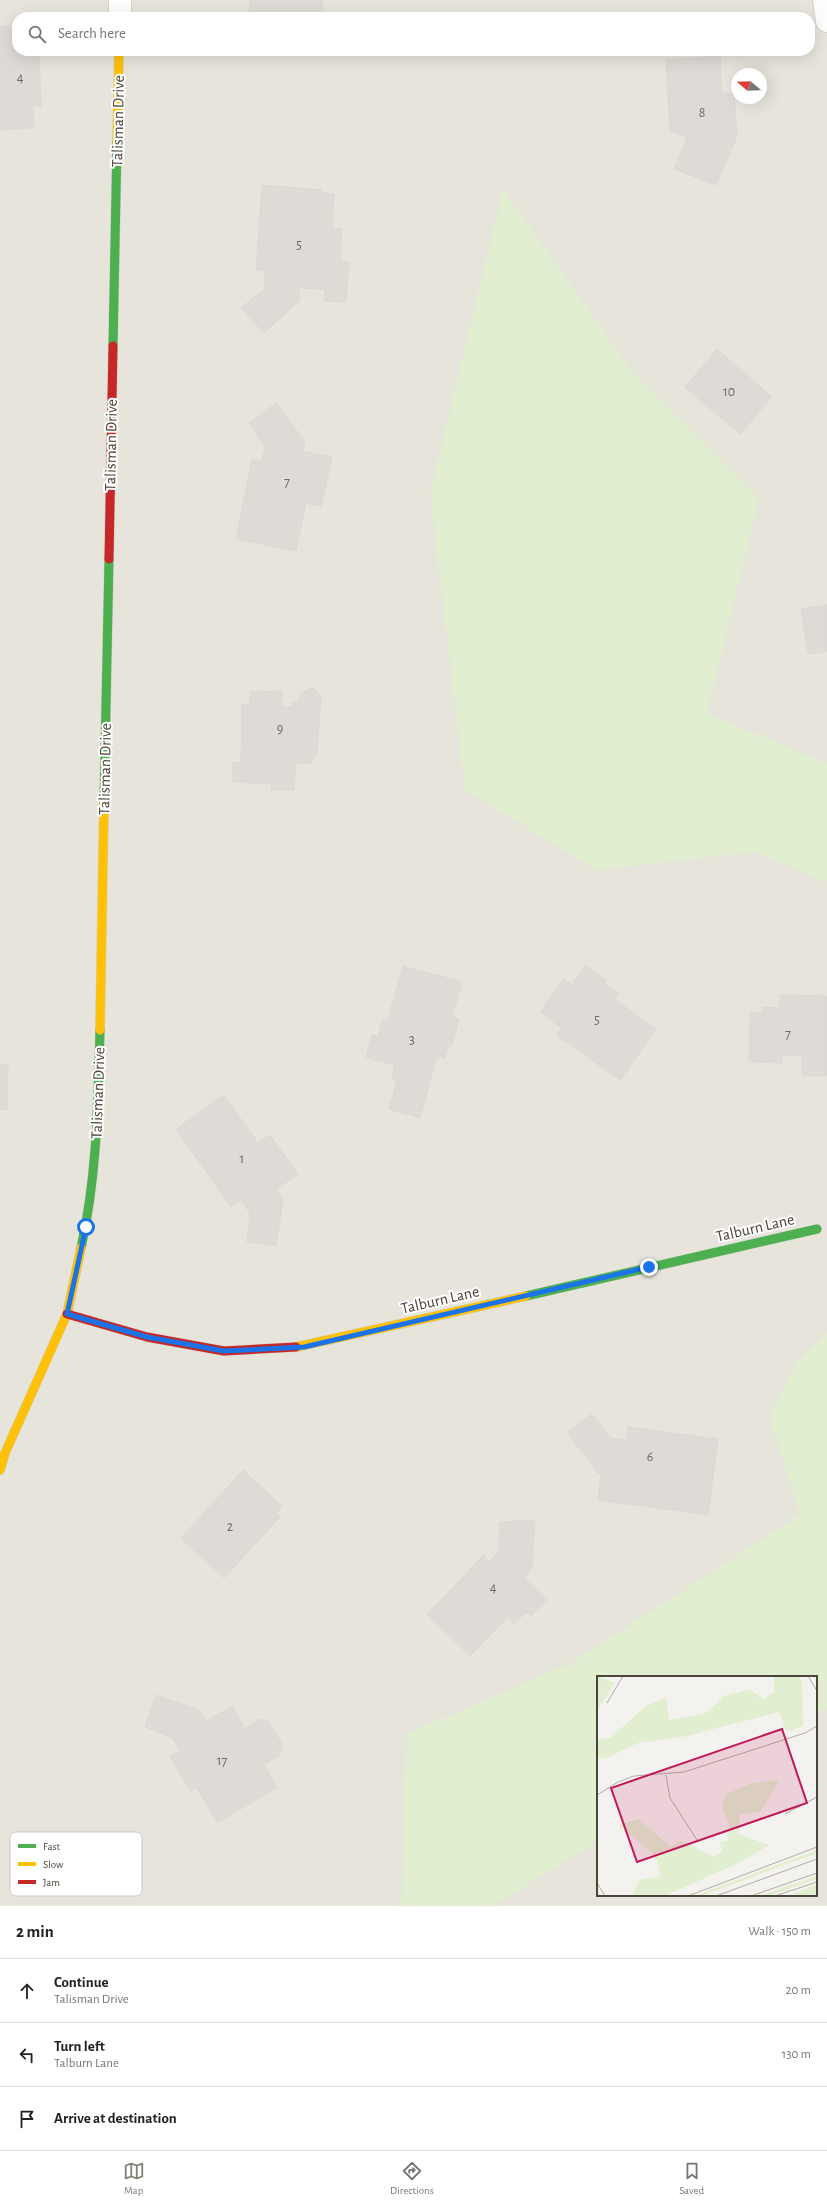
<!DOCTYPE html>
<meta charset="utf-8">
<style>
body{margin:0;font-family:"Alegreya Sans",sans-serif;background:#f6f6f6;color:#222}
.compass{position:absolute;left:731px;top:68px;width:36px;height:36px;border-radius:50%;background:#fff;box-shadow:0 4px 16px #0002;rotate:289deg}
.stop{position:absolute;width:12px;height:12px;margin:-9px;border:3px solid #1a73e8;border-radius:50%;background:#fff}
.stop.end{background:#1a73e8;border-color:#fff;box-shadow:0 1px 4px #0008}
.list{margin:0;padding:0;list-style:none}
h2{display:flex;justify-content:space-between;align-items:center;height:52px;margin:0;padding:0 16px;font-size:17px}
h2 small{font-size:13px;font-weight:400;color:#767676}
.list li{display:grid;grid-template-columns:26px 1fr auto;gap:12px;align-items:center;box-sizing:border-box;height:64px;padding:0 16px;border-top:1px solid #e0e0e0}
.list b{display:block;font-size:15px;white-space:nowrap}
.list p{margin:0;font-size:13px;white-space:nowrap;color:#767676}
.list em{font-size:13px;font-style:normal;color:#767676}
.icon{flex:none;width:22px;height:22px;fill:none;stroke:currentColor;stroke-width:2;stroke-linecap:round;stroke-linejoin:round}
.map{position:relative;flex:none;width:827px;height:1906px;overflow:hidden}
.search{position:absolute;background:#fff;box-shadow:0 4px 16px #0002;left:12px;right:12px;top:12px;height:44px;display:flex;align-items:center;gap:10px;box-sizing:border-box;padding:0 14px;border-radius:16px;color:#767676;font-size:15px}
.sheet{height:244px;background:#fff}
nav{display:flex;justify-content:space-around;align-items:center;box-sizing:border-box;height:56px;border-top:1px solid #e0e0e0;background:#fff;font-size:11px;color:#767676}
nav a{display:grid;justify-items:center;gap:2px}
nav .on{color:#868178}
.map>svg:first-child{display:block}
.residential{fill:#e7e4dc;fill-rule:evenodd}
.green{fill:#e1eecf}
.building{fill:#dedbd6;stroke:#dcd9d4}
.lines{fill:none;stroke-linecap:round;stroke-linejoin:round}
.street-casing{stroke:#d2d0cb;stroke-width:24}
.fast-casing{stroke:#d3cfc5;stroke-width:10}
.slow-casing{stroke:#d3cfc5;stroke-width:10}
.jam-casing{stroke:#d3cfc5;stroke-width:10}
.street{stroke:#fdfdfc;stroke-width:22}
.fast{stroke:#4caf50;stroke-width:9}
.slow{stroke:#ffc107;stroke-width:9}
.jam{stroke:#c62828;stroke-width:9}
.route{stroke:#1a73e8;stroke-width:5}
.labels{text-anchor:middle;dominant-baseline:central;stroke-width:4;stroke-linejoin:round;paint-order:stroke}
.number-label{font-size:14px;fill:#706a61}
.street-label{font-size:16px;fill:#4b4439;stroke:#fff}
.inset-road{fill:none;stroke:#b0aca6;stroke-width:1}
.view{fill:#c2185b;fill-opacity:0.15;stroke:#c2185b;stroke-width:2}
.inset-edge{fill:none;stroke:#4b4439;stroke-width:2}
.key{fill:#fff;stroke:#c9c7c4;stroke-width:1}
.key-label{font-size:11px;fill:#4b4439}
</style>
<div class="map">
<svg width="827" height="1906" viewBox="0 0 827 1906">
<rect width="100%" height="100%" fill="#f4f2ee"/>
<path class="residential" d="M0 0H827V1906H0ZM17 17H810V51H17ZM737 74H761V98H737ZM598 1677H816V1895H598Z"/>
<g class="green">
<path d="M503 189 630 369 759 497 707 714 827 763V882L755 852 596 870 465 790 430 493Z"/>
<path d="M827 1333V1709L816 1712V1677H598V1841L493 1906H401L407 1734 571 1663 800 1515 769 1415 800 1359Z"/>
</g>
<g class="building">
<path d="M250 0H323L322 17H249Z"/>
<path d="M0 26H17V51H39L41 107 33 105 34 128 0 130Z"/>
<path d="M720 56 722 94 734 93 737 136 716 185 674 169 687 137 670 131 666 60Z"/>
<path d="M262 185 322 190V193L334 194 332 228 342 229 340 261 349 262 346 302 324 301 325 289 300 288 299 301 264 333 241 308 264 289 265 270H256Z"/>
<path d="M717 349 772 397 740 434 685 387Z"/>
<path d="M276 403 305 442 303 451 332 457 321 506 306 503 296 551 236 539 252 459 262 461 265 447 249 423Z"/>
<path d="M827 604V651L808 654 801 609Z"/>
<path d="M312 687 321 696 317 752 311 763H296L294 790H271L272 784 233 782 232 762 241 763 242 705 250 704V692L282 691V707H292L293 702H298L300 694Z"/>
<path d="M585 965 607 981 605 983 619 993 614 999 656 1029 620 1080 557 1035 562 1028 540 1012 564 979 572 985Z"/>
<path d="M403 966 462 982 452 1017 459 1019 452 1045 449 1044 445 1058 437 1056 420 1118 389 1109 397 1081 392 1079 395 1065 366 1057 372 1035 378 1036 382 1020 387 1022Z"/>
<path d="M780 995 827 996V1076H802V1055H782V1063L749 1062 750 1013H763V1007L780 1008Z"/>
<path d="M0 1065H8L7 1110 0 1109Z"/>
<path d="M224 1095 258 1143 270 1135 298 1174 276 1189 283 1200 276 1246 247 1242 250 1213 241 1200 231 1207 176 1129Z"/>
<path d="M592 1414 610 1438 626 1440 628 1427 718 1439 708 1515 598 1500 601 1474 598 1473 567 1432Z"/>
<path d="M243 1470 282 1506 276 1513 280 1517 224 1578 181 1538Z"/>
<path d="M535 1520 532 1568 524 1577 547 1600 531 1616 526 1612 514 1624 507 1618 470 1656 427 1614 484 1555 488 1563 499 1551 500 1522Z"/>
<path d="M156 1695 201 1711 207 1721 232 1706 245 1728 260 1719 268 1721 283 1746 279 1756 264 1765 277 1787 218 1823 196 1787 191 1791 170 1757 180 1751 173 1738 145 1727Z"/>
</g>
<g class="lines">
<defs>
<g id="street">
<path d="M824 0 827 21"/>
<path d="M120 17V0"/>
</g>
<g id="fast">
<path d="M113 346 117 142"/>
<path d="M104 803 109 559"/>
<path d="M81 1248C97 1177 98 1103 100 1030"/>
<path d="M526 1296 817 1229"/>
</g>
<g id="slow">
<path d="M117 142 119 51"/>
<path d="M100 1030 104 803"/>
<path d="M296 1347 526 1296"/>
<path d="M0 1470 5 1453 67 1314 81 1248"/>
</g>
<g id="jam">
<path d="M109 559 113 346"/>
<path d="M67 1314 147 1337 224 1351 296 1347"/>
</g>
</defs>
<use href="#street" class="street-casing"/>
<use href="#fast" class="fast-casing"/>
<use href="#slow" class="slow-casing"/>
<use href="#jam" class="jam-casing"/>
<use href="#street" class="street"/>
<use href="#fast" class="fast"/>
<use href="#slow" class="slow"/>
<use href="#jam" class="jam"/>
</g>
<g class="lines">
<path class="route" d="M86 1227 67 1314 147 1337 224 1351 304 1347 649 1267"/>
</g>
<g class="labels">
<g class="number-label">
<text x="20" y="78">4</text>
<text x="702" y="113">8</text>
<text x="299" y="245">5</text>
<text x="729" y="392">10</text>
<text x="287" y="482">7</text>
<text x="280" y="729">9</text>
<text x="597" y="1020">5</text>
<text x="788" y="1034">7</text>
<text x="412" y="1040">3</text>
<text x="242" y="1159">1</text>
<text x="650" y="1457">6</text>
<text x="230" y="1527">2</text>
<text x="493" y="1588">4</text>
<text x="222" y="1761">17</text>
</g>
<g class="street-label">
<text transform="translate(118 121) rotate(-89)">Talisman Drive</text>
<text transform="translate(111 445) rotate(-89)">Talisman Drive</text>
<text transform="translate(105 769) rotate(-89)">Talisman Drive</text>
<text transform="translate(98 1093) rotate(-88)">Talisman Drive</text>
<text transform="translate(755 1228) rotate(-13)">Talburn Lane</text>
<text transform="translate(440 1300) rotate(-13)">Talburn Lane</text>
</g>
</g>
<g transform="translate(597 1676)">
<rect width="220" height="220" fill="#f4f2ee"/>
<path d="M0 0 18 7 0 34ZM177 0H202L205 7 206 50 190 56 182 36 90 60 41 67 7 83 0 81V64L13 62 49 30 69 21 72 44 109 37 127 20 152 13 166 23 177 16ZM183 104 163 136 143 138 141 158 172 169 144 186 67 220H35L43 204 63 200 61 186 55 177 21 149 42 143 74 171 82 165 88 166 117 181 126 175 122 166 131 165 132 147 125 133 128 119 154 107ZM220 174V177L104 220H97ZM220 200V203L171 220H161ZM220 209V220H190L216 210Z" fill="#e1eecf"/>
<path class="inset-road" d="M211 0 220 15M10 27 26 0M69 99 73 122 100 164M0 119 21 106 37 100 87 96 208 57 220 50M188 138 220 121M0 207 8 220M91 220 220 171M119 220 220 183M154 220 220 197M178 220 220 206"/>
<path class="view" d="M185 53 210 127 40 186 14 112Z"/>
<rect width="220" height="220" class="inset-edge"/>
</g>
<rect x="10" y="1832" width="132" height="64" rx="6" class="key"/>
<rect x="18" y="1844" width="18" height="4" fill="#4caf50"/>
<rect x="18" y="1862" width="18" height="4" fill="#ffc107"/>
<rect x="18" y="1880" width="18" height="4" fill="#c62828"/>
<g class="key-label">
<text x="43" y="1850">Fast</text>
<text x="43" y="1868">Slow</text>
<text x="43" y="1886">Jam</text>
</g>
</svg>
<svg class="compass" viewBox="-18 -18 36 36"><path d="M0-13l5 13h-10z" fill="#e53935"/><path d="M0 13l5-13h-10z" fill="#767676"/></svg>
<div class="stop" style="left:86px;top:1227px"></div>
<div class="stop end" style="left:649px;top:1267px"></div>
<div class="search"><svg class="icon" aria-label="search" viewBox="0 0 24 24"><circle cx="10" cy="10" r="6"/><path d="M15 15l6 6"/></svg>Search here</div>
</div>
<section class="sheet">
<h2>2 min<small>Walk · 150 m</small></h2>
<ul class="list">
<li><svg class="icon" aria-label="ahead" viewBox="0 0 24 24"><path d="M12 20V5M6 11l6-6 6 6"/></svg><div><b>Continue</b><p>Talisman Drive</p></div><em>20 m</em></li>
<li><svg class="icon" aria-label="left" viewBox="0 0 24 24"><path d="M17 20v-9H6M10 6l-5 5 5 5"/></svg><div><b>Turn left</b><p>Talburn Lane</p></div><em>130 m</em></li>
<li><svg class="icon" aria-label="arrive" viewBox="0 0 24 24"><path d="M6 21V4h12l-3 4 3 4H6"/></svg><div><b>Arrive at destination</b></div></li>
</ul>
</section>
<nav>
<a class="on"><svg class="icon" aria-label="map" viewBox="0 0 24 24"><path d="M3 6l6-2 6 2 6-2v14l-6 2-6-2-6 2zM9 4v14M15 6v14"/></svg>Map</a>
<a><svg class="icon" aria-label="directions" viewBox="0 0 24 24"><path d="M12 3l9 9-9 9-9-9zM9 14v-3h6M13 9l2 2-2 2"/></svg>Directions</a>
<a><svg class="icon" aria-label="saved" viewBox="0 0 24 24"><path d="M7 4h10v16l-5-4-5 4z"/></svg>Saved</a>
</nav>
